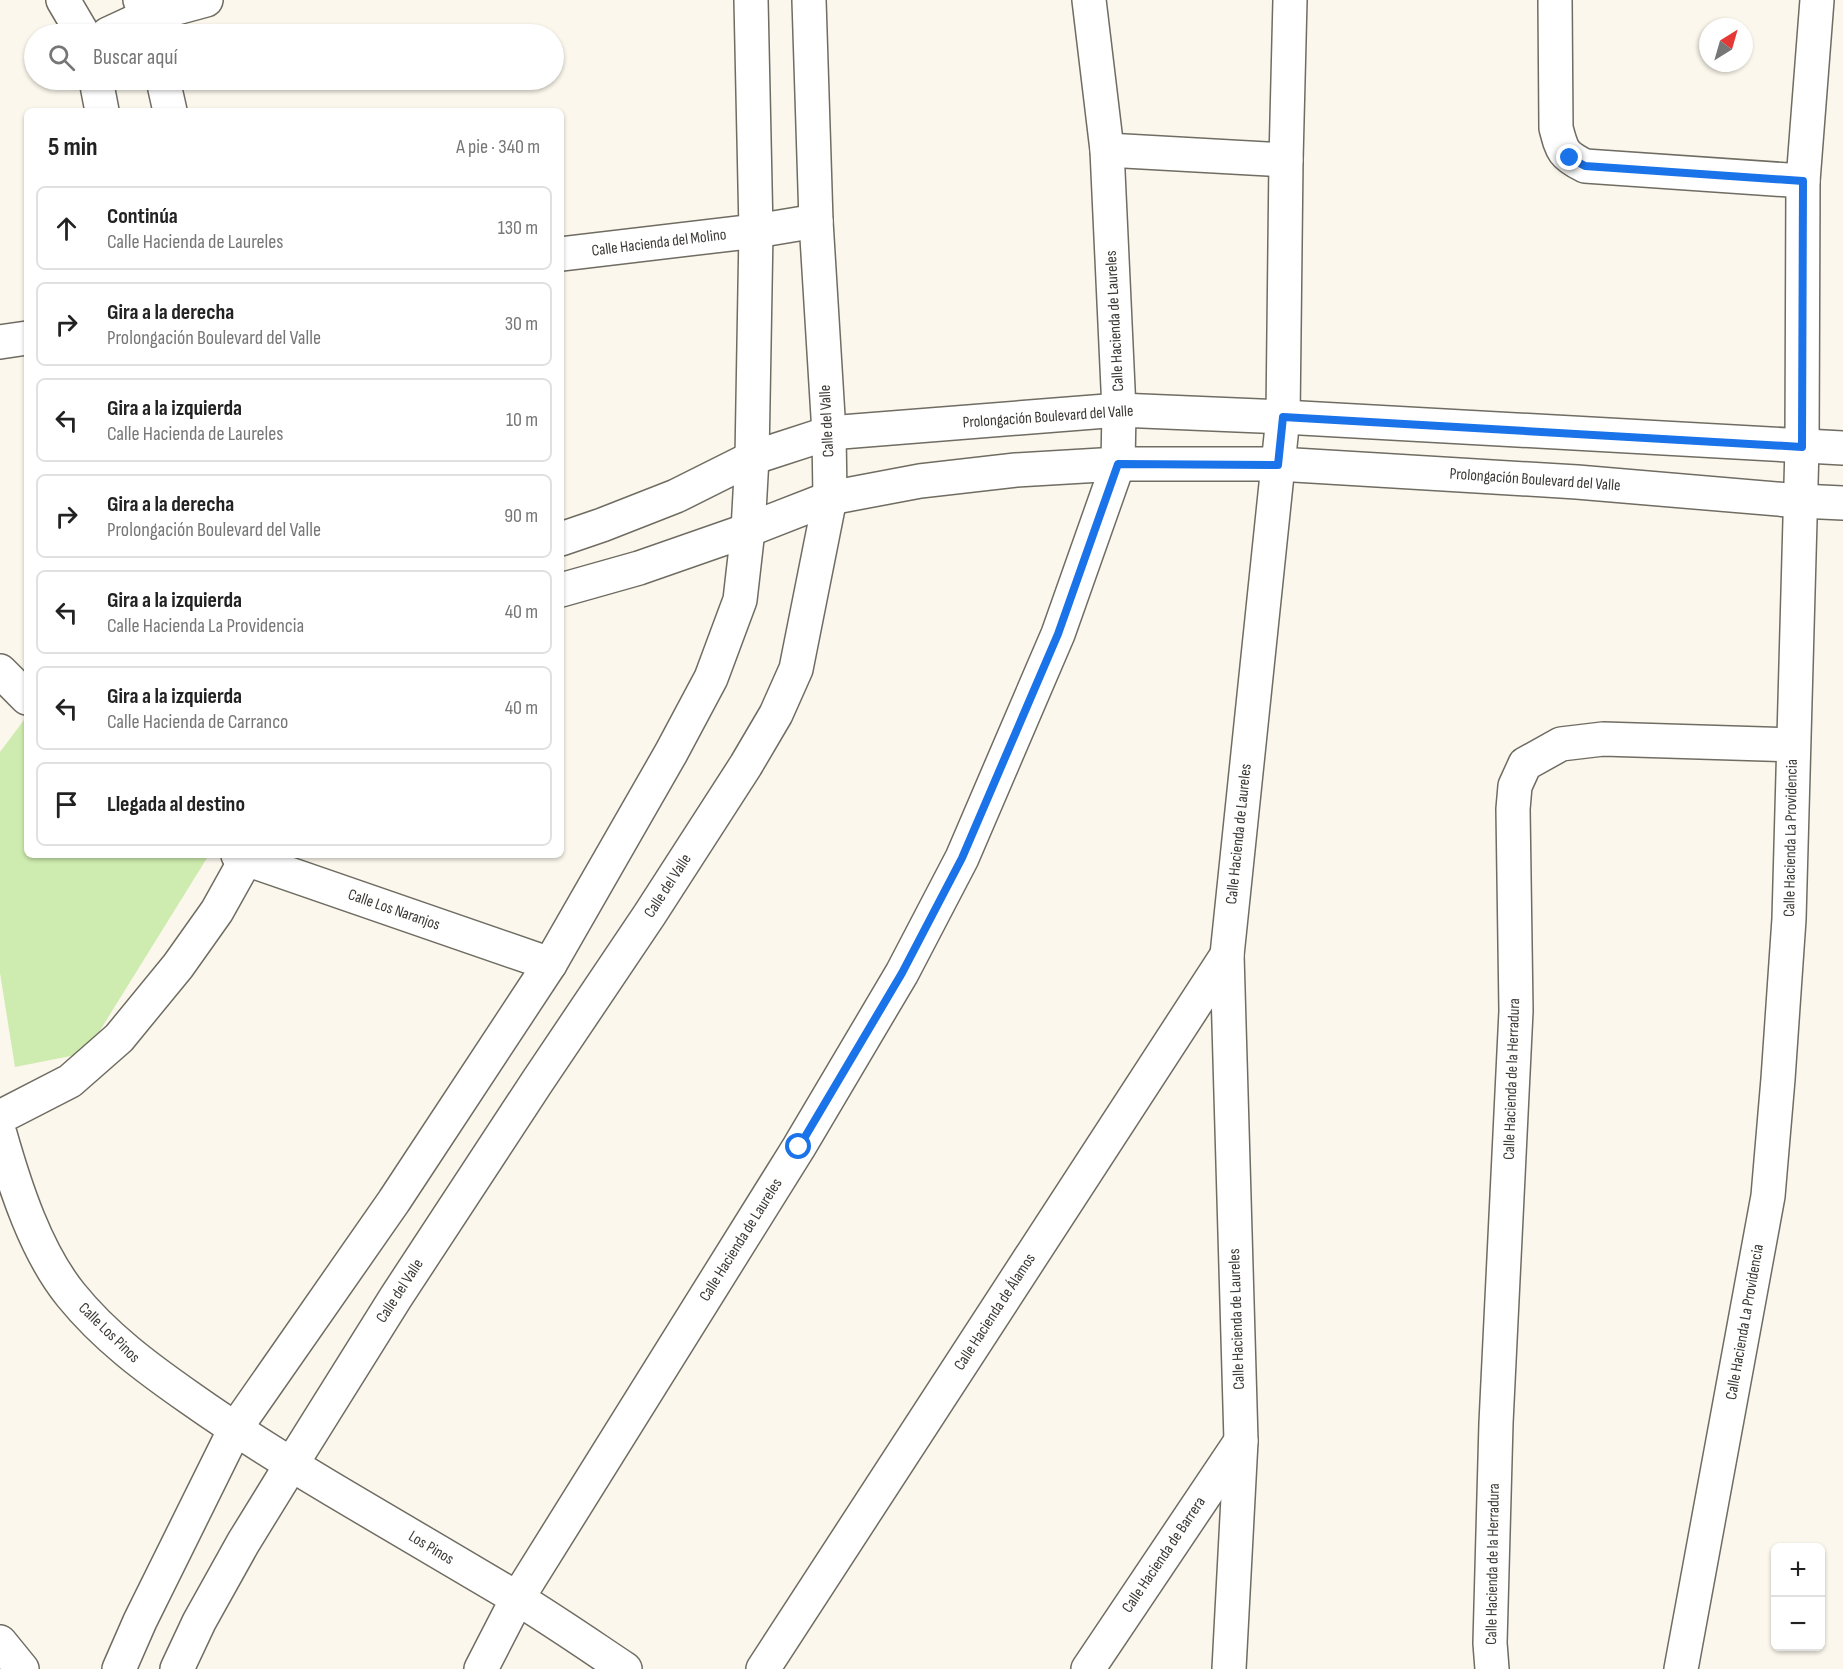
<!DOCTYPE html>
<html lang="es">
<meta charset="utf-8">
<style>
body{margin:0;font-family:"Sofia Sans Condensed",sans-serif;background:#f2f2f2;color:#222}
.controls{position:absolute;right:18px;bottom:18px;display:grid;overflow:hidden;border-radius:9px;box-shadow:0 2px 4px #0004}
.controls button{width:54px;height:54px;display:grid;place-items:center;padding:0;border:0;border-bottom:2px solid #e0e0e0;background:#fff;color:#222;font:30px sans-serif}
.compass{position:absolute;left:1699px;top:18px;width:54px;height:54px;border-radius:50%;background:#fff;box-shadow:0 2px 4px #0004;rotate:37deg}
.stop{position:absolute;width:18px;height:18px;margin:-14px;border:4px solid #1a73e8;border-radius:50%;background:#fff}
.stop.end{background:#1a73e8;border-color:#fff;box-shadow:0 2px 6px #0008}
.list{margin:0;padding:0;list-style:none}
h2{display:flex;justify-content:space-between;align-items:center;height:78px;margin:0;padding:0 24px;font-size:26px}
h2 small{font-size:20px;font-weight:400;color:#767676}
.list li{display:grid;grid-template-columns:39px 1fr auto;gap:18px;align-items:center;box-sizing:border-box;height:84px;margin:0 12px 12px;padding:0 12px;border:2px solid #e0e0e0;border-radius:9px}
.list b{display:block;font-size:22px;white-space:nowrap}
.list p{margin:0;font-size:20px;white-space:nowrap;color:#767676}
.list em{font-size:20px;font-style:normal;color:#767676}
.icon{flex:none;width:33px;height:33px;fill:none;stroke:currentColor;stroke-width:2;stroke-linecap:round;stroke-linejoin:round}
.map{position:relative;flex:none;width:1843px;height:1669px;overflow:hidden}
.search{position:absolute;background:#fff;box-shadow:0 2px 4px #0004;left:24px;top:24px;width:540px;height:66px;display:flex;align-items:center;gap:15px;box-sizing:border-box;padding:0 21px;border-radius:33px;color:#767676;font-size:22px}
.panel{position:absolute;background:#fff;box-shadow:0 2px 4px #0004;left:24px;top:108px;width:540px;height:750px;border-radius:9px}
.map>svg:first-child{display:block}
.green{fill:#ceecaf}
.lines{fill:none;stroke-linecap:round;stroke-linejoin:round}
.minor-casing{stroke:#6f6c62;stroke-width:36}
.tertiary-casing{stroke:#6f6c62;stroke-width:36}
.minor{stroke:#fff;stroke-width:33}
.tertiary{stroke:#fff;stroke-width:33}
.route{stroke:#1a73e8;stroke-width:8}
.labels{text-anchor:middle;dominant-baseline:central;stroke-width:5;stroke-linejoin:round;paint-order:stroke}
.street-label{font-size:16px;fill:#3c3a36;stroke:#fff}
</style>
<div class="map">
<svg width="1843" height="1669" viewBox="0 0 1843 1669">
<rect width="100%" height="100%" fill="#fbf7ec"/>
<path class="green" d="M24 720 27 722V855H202L207 858 86 1053 15 1067 0 973V752Z"/>
<g class="lines">
<defs>
<g id="minor">
<path d="M1555 0 1556 128C1562 151 1563 155 1585 166L1803 181"/>
<path d="M108 34 147 16 206 0"/>
<path d="M1107 150 1286 160"/>
<path d="M561 254 756 231 816 221"/>
<path d="M0 342 27 338"/>
<path d="M829 433 1119 410 1283 417 1843 448"/>
<path d="M830 498 920 481 1016 470 1118 464H1278L1577 482 1800 501 1843 503"/>
<path d="M0 671 27 698"/>
<path d="M238 855 246 859 550 964"/>
<path d="M0 1117 70 1081 119 1038 178 966 217 911 246 859"/>
<path d="M0 1134C15 1187 36 1252 71 1295 105 1337 147 1368 190 1398 245 1437 301 1471 359 1505 411 1536 463 1566 515 1597 553 1620 589 1645 625 1669"/>
<path d="M0 1642 22 1669"/>
<path d="M481 1669 517 1599 799 1147 902 973 962 858 1058 634 1118 464 1119 410 1107 150 1089 0"/>
<path d="M763 1669 1227 955"/>
<path d="M1088 1669 1241 1441"/>
<path d="M1229 1669 1241 1441 1227 955 1283 417 1286 160 1290 0"/>
<path d="M1492 1669 1490 1643 1496 1423 1516 1011 1513 809 1515 786 1525 764 1561 744 1603 739 1793 745"/>
<path d="M1681 1669 1768 1196 1778 1079 1789 919 1802 447 1803 181 1817 0"/>
</g>
<g id="tertiary">
<path d="M63 0 83 34"/>
<path d="M140 0 147 16 152 34"/>
<path d="M96 80 102 111"/>
<path d="M163 80 170 111"/>
<path d="M561 539 602 525 676 496 752 458 829 433"/>
<path d="M561 590 639 568 748 530 830 498"/>
<path d="M119 1669 140 1621 235 1429 394 1201 550 964 671 753 711 678 740 600 748 530 752 458 756 231 751 0"/>
<path d="M177 1669 199 1622 243 1543 291 1465 396 1297 537 1082 650 914 746 765 776 714 796 669 830 498 829 433 816 221 809 0"/>
</g>
</defs>
<use href="#minor" class="minor-casing"/>
<use href="#tertiary" class="tertiary-casing"/>
<use href="#minor" class="minor"/>
<use href="#tertiary" class="tertiary"/>
</g>
<g class="lines">
<path class="route" d="M799 1147 902 973 962 858 1058 634 1118 464 1278 465 1283 417 1802 447 1803 181 1585 166 1570 158"/>
</g>
<g class="labels">
<g class="street-label">
<text transform="translate(659 243) rotate(-7)">Calle Hacienda del Molino</text>
<text transform="translate(1115 321) rotate(-93)">Calle Hacienda de Laureles</text>
<text transform="translate(1048 417) rotate(-4)">Prolongación Boulevard del Valle</text>
<text transform="translate(827 421) rotate(-93)">Calle del Valle</text>
<text transform="translate(1535 480) rotate(4)">Prolongación Boulevard del Valle</text>
<text transform="translate(1239 834) rotate(-84)">Calle Hacienda de Laureles</text>
<text transform="translate(1791 838) rotate(-89)">Calle Hacienda La Providencia</text>
<text transform="translate(668 886) rotate(-57)">Calle del Valle</text>
<text transform="translate(394 910) rotate(19)">Calle Los Naranjos</text>
<text transform="translate(1512 1079) rotate(-88)">Calle Hacienda de la Herradura</text>
<text transform="translate(741 1240) rotate(-58)">Calle Hacienda de Laureles</text>
<text transform="translate(400 1291) rotate(-57)">Calle del Valle</text>
<text transform="translate(995 1312) rotate(-57)">Calle Hacienda de Álamos</text>
<text transform="translate(1237 1319) rotate(-92)">Calle Hacienda de Laureles</text>
<text transform="translate(1745 1322) rotate(-80)">Calle Hacienda La Providencia</text>
<text transform="translate(109 1333) rotate(44)">Calle Los Pinos</text>
<text transform="translate(431 1548) rotate(31)">Los Pinos</text>
<text transform="translate(1164 1555) rotate(-56)">Calle Hacienda de Barrera</text>
<text transform="translate(1493 1564) rotate(-89)">Calle Hacienda de la Herradura</text>
</g>
</g>
</svg>
<div class="controls">
<button>+</button>
<button>−</button>
</div>
<svg class="compass" viewBox="-18 -18 36 36"><path d="M0-13l5 13h-10z" fill="#e53935"/><path d="M0 13l5-13h-10z" fill="#767676"/></svg>
<div class="stop" style="left:799px;top:1147px"></div>
<div class="stop end" style="left:1570px;top:158px"></div>
<div class="search"><svg class="icon" aria-label="search" viewBox="0 0 24 24"><circle cx="10" cy="10" r="6"/><path d="M15 15l6 6"/></svg>Buscar aquí</div>
<section class="panel">
<h2>5 min<small>A pie · 340 m</small></h2>
<ul class="list">
<li><svg class="icon" aria-label="ahead" viewBox="0 0 24 24"><path d="M12 20V5M6 11l6-6 6 6"/></svg><div><b>Continúa</b><p>Calle Hacienda de Laureles</p></div><em>130 m</em></li>
<li><svg class="icon" aria-label="right" viewBox="0 0 24 24"><path d="M7 20v-9h11M14 6l5 5-5 5"/></svg><div><b>Gira a la derecha</b><p>Prolongación Boulevard del Valle</p></div><em>30 m</em></li>
<li><svg class="icon" aria-label="left" viewBox="0 0 24 24"><path d="M17 20v-9H6M10 6l-5 5 5 5"/></svg><div><b>Gira a la izquierda</b><p>Calle Hacienda de Laureles</p></div><em>10 m</em></li>
<li><svg class="icon" aria-label="right" viewBox="0 0 24 24"><path d="M7 20v-9h11M14 6l5 5-5 5"/></svg><div><b>Gira a la derecha</b><p>Prolongación Boulevard del Valle</p></div><em>90 m</em></li>
<li><svg class="icon" aria-label="left" viewBox="0 0 24 24"><path d="M17 20v-9H6M10 6l-5 5 5 5"/></svg><div><b>Gira a la izquierda</b><p>Calle Hacienda La Providencia</p></div><em>40 m</em></li>
<li><svg class="icon" aria-label="left" viewBox="0 0 24 24"><path d="M17 20v-9H6M10 6l-5 5 5 5"/></svg><div><b>Gira a la izquierda</b><p>Calle Hacienda de Carranco</p></div><em>40 m</em></li>
<li><svg class="icon" aria-label="arrive" viewBox="0 0 24 24"><path d="M6 21V4h12l-3 4 3 4H6"/></svg><div><b>Llegada al destino</b></div></li>
</ul>
</section>
</div>
